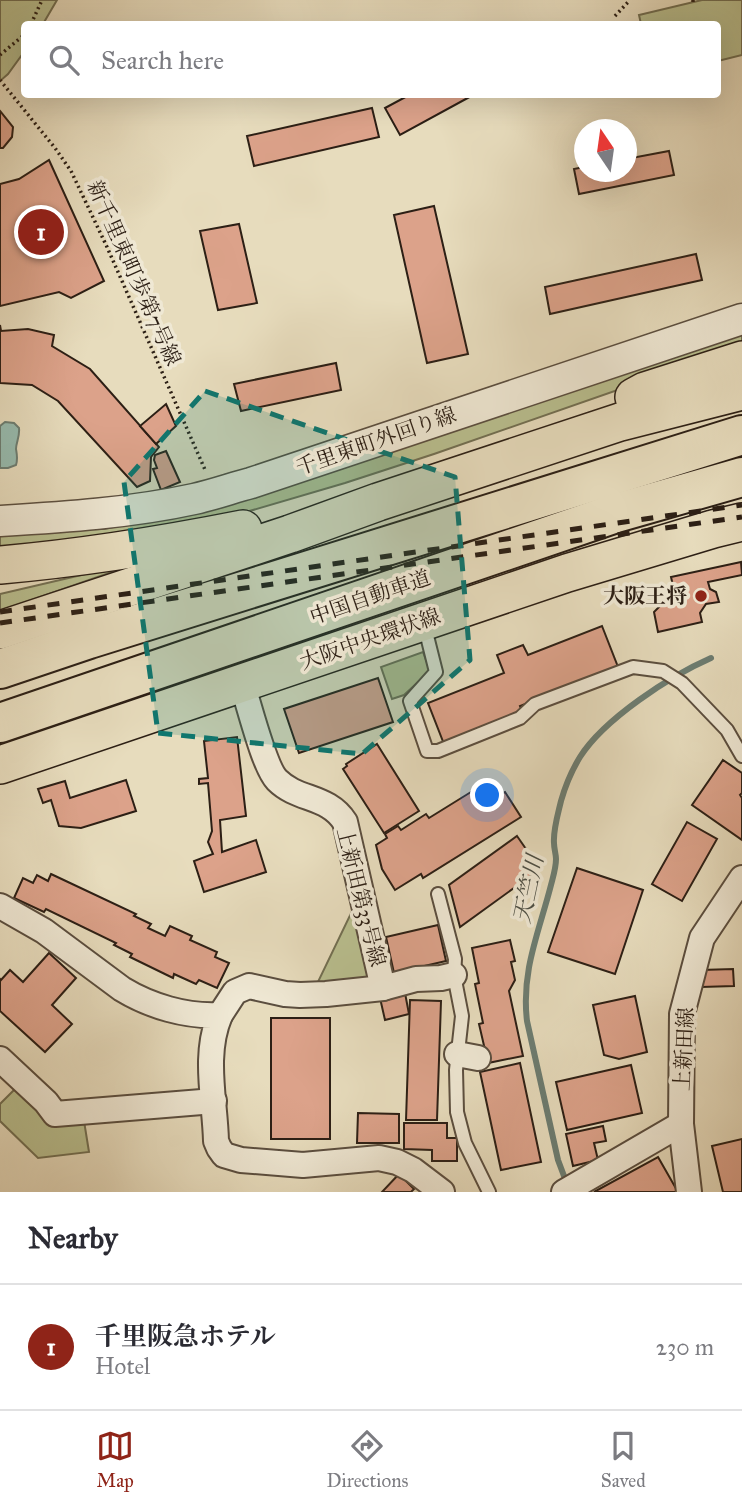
<!DOCTYPE html>
<meta charset="utf-8">
<style>
body{margin:0;font-family:"IM FELL Great Primer","Noto Serif JP",serif;background:#f2f2f3;color:#2b2b33}
.compass{position:absolute;left:574px;top:119px;width:63px;height:63px;border-radius:50%;background:#fff;box-shadow:0 7px 28px #0002;rotate:347deg}
.you{position:absolute;left:488px;top:796px;width:24px;height:24px;margin:-18px;border:5px solid #fff;border-radius:50%;background:#1a73e8;box-shadow:0 0 0 10px #1a73e833}
.badge{display:grid;place-items:center;width:46px;height:46px;border-radius:50%;background:#8f2418;color:#fff;font-size:23px;font-weight:700}
.pin{position:absolute;translate:-50% -50%;border:4px solid #fff;box-shadow:0 2px 7px #0006}
.list{margin:0;padding:0;list-style:none}
h2{display:flex;justify-content:space-between;align-items:center;height:91px;margin:0;padding:0 28px;font-size:30px}
h2 small{font-size:23px;font-weight:400;color:#7c7c81}
.list li{display:grid;grid-template-columns:46px 1fr auto;gap:21px;align-items:center;box-sizing:border-box;height:126px;padding:0 28px;border-top:2px solid #e1e1e2}
.list b{display:block;font-size:26px;white-space:nowrap}
.list p{margin:0;font-size:23px;white-space:nowrap;color:#7c7c81}
.list em{font-size:23px;font-style:normal;color:#7c7c81}
.icon{flex:none;width:38px;height:38px;fill:none;stroke:currentColor;stroke-width:2;stroke-linecap:round;stroke-linejoin:round}
.map{position:relative;flex:none;width:742px;height:1192px;overflow:hidden}
.search{position:absolute;background:#fff;box-shadow:0 7px 28px #0002;left:21px;right:21px;top:21px;height:77px;display:flex;align-items:center;gap:18px;box-sizing:border-box;padding:0 24px;border-radius:7px;color:#7c7c81;font-size:26px}
.sheet{height:217px;background:#fff}
nav{display:flex;justify-content:space-around;align-items:center;box-sizing:border-box;height:98px;border-top:2px solid #e1e1e2;background:#fff;font-size:19px;color:#7c7c81}
nav a{display:grid;justify-items:center;gap:4px}
nav .on{color:#8f2418}
.map>svg:first-child{display:block}
.green{fill:#b9bf8f;stroke:#726f52;stroke-width:2}
.water{fill:#97bcb0;stroke:#6c7d72;stroke-width:2}
.lines{fill:none;stroke-linecap:round;stroke-linejoin:round}
.stream{stroke:#6c7d72;stroke-width:6}
.building{fill:#dca28a;stroke:#2c1f15;stroke-width:2}
.service-casing{stroke:#5b4e3f;stroke-width:16}
.minor-casing{stroke:#5b4e3f;stroke-width:28}
.tertiary-casing{stroke:#5b4e3f;stroke-width:33}
.primary-casing{stroke:#2c1f15;stroke-width:40}
.motorway-casing{stroke:#2c1f15;stroke-width:42}
.path{stroke:#2c1f15;stroke-width:3.5;stroke-dasharray:2 3.5;stroke-linecap:butt}
.service{stroke:#efe8d4;stroke-width:12}
.minor{stroke:#efe8d4;stroke-width:24}
.tertiary{stroke:#efe8d4;stroke-width:30}
.primary{stroke:#e7dcbd;stroke-width:37}
.motorway{stroke:#e7dcbd;stroke-width:38}
.rail{stroke:#2c1f15;stroke-width:5;stroke-dasharray:12 12;stroke-linecap:butt}
.marked{fill:#0f766e;fill-opacity:0.2;stroke:#0f766e;stroke-width:5;stroke-dasharray:14 9;stroke-linejoin:round}
.poi-dot{fill:#8f2418;stroke:#efe8d4;stroke-width:2.5}
.labels{text-anchor:middle;dominant-baseline:central;stroke-width:7;stroke-linejoin:round;paint-order:stroke}
.street-label{font-size:21px;fill:#2c1f15;stroke:#efe8d4}
.poi-label{font-size:21px;font-weight:bold;fill:#2c1f15;stroke:#efe8d4;text-anchor:end}
.water-label{font-size:23px;font-style:italic;fill:#4c4e44;stroke:#efe8d4}
</style>
<div class="map">
<svg width="742" height="1192" viewBox="0 0 742 1192">
<rect width="100%" height="100%" fill="#e7dcbd"/>
<filter id="stains"><feTurbulence type="fractalNoise" baseFrequency=".00286" numOctaves="4"/><feColorMatrix values="0 0 0 0 .2 0 0 0 0 .09 0 0 0 0 .02 0 0 0 .5 -.17"/></filter>
<radialGradient id="worn" r=".72"><stop offset=".6" stop-color="#630" stop-opacity="0"/><stop offset="1" stop-color="#630" stop-opacity=".3"/></radialGradient>
<g class="green">
<path d="M0 0H57L43 24H24V52L8 74 0 81Z"/>
<path d="M702 0H742V55L718 61V24H641L639 15Z"/>
<path d="M742 328V349L672 371 434 454 345 483 212 522 0 557V533L69 529H104L153 519Z"/>
<path d="M132 565 0 611V594L90 573Z"/>
<path d="M423 652 430 671 404 695 392 699 381 667Z"/>
<path d="M355 905 371 976 366 984 315 988Z"/>
<path d="M15 1089 84 1121 89 1152 38 1158 0 1121V1104Z"/>
</g>
<path class="water" d="M5 422 14 423 19 428C20 437 16 442 16 449 17 455 18 459 16 465L8 468H0V426Z"/>
<g class="lines">
<path class="stream" d="M567 1184 558 1160 527 1021C521 971 539 932 551 885 553 877 556 868 556 859 556 854 554 849 554 843 553 830 558 814 561 801 565 787 572 770 580 757 604 719 670 676 711 658"/>
</g>
<g class="building">
<path d="M411 94H475L400 135 385 108Z"/>
<path d="M372 108 379 137 254 166 247 136Z"/>
<path d="M0 111 13 127 12 137 3 148H0Z"/>
<path d="M669 151 674 175 579 194 574 169 584 167V172H626V159Z"/>
<path d="M49 160 104 281 71 298 59 292 0 306V184L19 179Z"/>
<path d="M434 206 468 354 427 363 394 215Z"/>
<path d="M239 224 257 303 218 310 200 231Z"/>
<path d="M696 254 702 280 550 314 545 287Z"/>
<path d="M0 325 1 331 28 329 54 335 52 346 90 369 159 447 151 457 150 481 137 487 58 401 32 385 0 383Z"/>
<path d="M336 363 341 390 241 411 234 384Z"/>
<path d="M166 404 176 426 156 444 140 426Z"/>
<path d="M166 451 180 482 161 490 153 469 157 468 154 460 155 455Z"/>
<path d="M741 562 742 575 708 582 710 589 716 592 719 602 706 604 700 613 702 622 658 632 654 612 661 605 685 599 682 588 674 590 671 577Z"/>
<path d="M602 626 618 667 520 706 523 713 444 744 428 703 504 673 497 655 523 645 528 655Z"/>
<path d="M378 678 393 722 299 753 284 709Z"/>
<path d="M237 737 246 816 220 820 222 852 256 840 266 872 204 892 194 861 213 854 208 842 212 831 208 783 199 784V779L208 778 204 741Z"/>
<path d="M377 744 419 811 384 833 343 769 347 766 346 764Z"/>
<path d="M723 760 742 773V793L740 795 742 798V840L692 805Z"/>
<path d="M126 780 136 811 81 828 59 826 51 800 43 803 38 789 65 781 70 798Z"/>
<path d="M479 787 484 795 495 789 499 795 505 792 521 817 423 878 421 874 395 890 382 869 376 845 387 838 385 834 398 826 401 830 426 814 429 818Z"/>
<path d="M687 822 717 839 682 901 652 884Z"/>
<path d="M517 836 535 862 527 868 532 875 460 927 449 885Z"/>
<path d="M577 868 643 890 615 974 548 952Z"/>
<path d="M51 874 136 914 134 916 151 924 148 928 165 936 170 926 192 936 190 940 217 952 215 957 229 963 217 988 199 980 196 984 174 974 173 978 130 957 132 954 114 945 116 943 46 909 44 912 14 898 23 878 33 883 37 875 48 881Z"/>
<path d="M438 925 446 961 394 973 386 937Z"/>
<path d="M510 940 515 961 511 962 515 980 509 991 523 1056 488 1063 479 1024 483 1023 475 984 479 983 472 948Z"/>
<path d="M49 953 76 978 52 1005 72 1024 45 1052 0 1011V979L1 980 10 970 23 982Z"/>
<path d="M733 969 734 986 701 987V970Z"/>
<path d="M405 993 409 1014 385 1020 380 998Z"/>
<path d="M635 996 647 1052 619 1059 604 1055 593 1005Z"/>
<path d="M410 1000 441 1001 437 1120H406Z"/>
<rect x="271" y="1018" width="59" height="121"/>
<path d="M520 1063 541 1162 501 1170 480 1072Z"/>
<path d="M631 1065 642 1113 567 1130 556 1082Z"/>
<path d="M358 1113 399 1114V1143H357Z"/>
<path d="M404 1123H447V1138H457V1161H432V1150L404 1149Z"/>
<path d="M603 1126 606 1141 594 1143 598 1160 573 1166 566 1134Z"/>
<path d="M742 1139V1192H723L712 1146Z"/>
<path d="M658 1157 678 1192H594Z"/>
<path d="M399 1174 414 1189 411 1192H382Z"/>
</g>
<g class="lines">
<defs>
<g id="service">
<path d="M424 624 436 672 410 701 427 751H438L520 718 535 704 633 667 663 671 682 683 727 730 742 756"/>
<path d="M438 894 455 959 454 975 462 1016 456 1070 457 1112 465 1143 489 1192"/>
</g>
<g id="minor">
<path d="M242 684C249 704 264 767 277 780 298 801 328 795 345 822L383 988"/>
<path d="M0 906 44 931 122 989C150 1006 186 1017 220 1015 203 1055 215 1100 216 1141L219 1148 224 1155 241 1160 303 1165 379 1158 397 1162 413 1170 442 1192"/>
<path d="M220 1015 235 992 249 986 285 994 300 995 326 994 383 988 416 979 441 978 454 975"/>
<path d="M457 1054 478 1058"/>
<path d="M0 1059 46 1102 55 1114 214 1101"/>
<path d="M564 1192 681 1124"/>
<path d="M689 1192 681 1124 682 1014 702 938 742 878"/>
</g>
<path id="tertiary" d="M0 521C65 517 130 513 194 499 213 495 232 488 251 483L742 319"/>
<g id="primary">
<path d="M634 397 645 391 742 360"/>
<path d="M0 565C82 558 162 545 243 529"/>
<path d="M0 630 290 534 378 502 620 422 742 391"/>
<path d="M0 765 567 573 713 529 742 522"/>
</g>
<g id="motorway">
<path d="M0 669 89 639 742 435"/>
<path d="M0 723 616 513 742 477"/>
</g>
</defs>
<use href="#service" class="service-casing"/>
<use href="#minor" class="minor-casing"/>
<use href="#tertiary" class="tertiary-casing"/>
<use href="#primary" class="primary-casing"/>
<use href="#motorway" class="motorway-casing"/>
<g class="path">
<path d="M693 0V2"/>
<path d="M615 16 630 0"/>
<path d="M31 24 42 0"/>
<path d="M0 55 24 35"/>
<path d="M0 80 55 148 71 171 107 247 206 472"/>
</g>
<use href="#service" class="service"/>
<use href="#minor" class="minor"/>
<use href="#tertiary" class="tertiary"/>
<use href="#primary" class="primary"/>
<use href="#motorway" class="motorway"/>
<g class="rail">
<path d="M0 612 742 505"/>
<path d="M0 623 742 517"/>
</g>
</g>
<path class="marked" d="M205 391 455 477 470 660 362 754 158 733 124 482Z"/>
<circle class="poi-dot" cx="701" cy="596" r="7"/>
<g class="labels">
<g class="street-label">
<text transform="translate(134 273) rotate(66)">新千里東町歩第7号線</text>
<text transform="translate(376 441) rotate(-19)">千里東町外回り線</text>
<text transform="translate(370 597) rotate(-19)">中国自動車道</text>
<text transform="translate(370 639) rotate(-19)">大阪中央環状線</text>
<text transform="translate(361 897) rotate(76)">上新田第33号線</text>
<text transform="translate(684 1049) rotate(-87)">上新田線</text>
</g>
<g class="poi-label">
<text x="687" y="596">大阪王将</text>
</g>
<g class="water-label">
<text transform="translate(528 889) rotate(-78)">天竺川</text>
</g>
</g>
<rect width="100%" height="100%" filter="url(#stains)"/>
<rect width="100%" height="100%" fill="url(#worn)"/>
</svg>
<svg class="compass" viewBox="-18 -18 36 36"><path d="M0-13l5 13h-10z" fill="#e53935"/><path d="M0 13l5-13h-10z" fill="#7c7c81"/></svg>
<div class="you"></div>
<div class="pin badge" style="left:41px;top:232px">1</div>
<div class="search"><svg class="icon" aria-label="search" viewBox="0 0 24 24"><circle cx="10" cy="10" r="6"/><path d="M15 15l6 6"/></svg>Search here</div>
</div>
<section class="sheet">
<h2>Nearby<small></small></h2>
<ul class="list">
<li><span class="badge">1</span><div><b>千里阪急ホテル</b><p>Hotel</p></div><em>230 m</em></li>
</ul>
</section>
<nav>
<a class="on"><svg class="icon" aria-label="map" viewBox="0 0 24 24"><path d="M3 6l6-2 6 2 6-2v14l-6 2-6-2-6 2zM9 4v14M15 6v14"/></svg>Map</a>
<a><svg class="icon" aria-label="directions" viewBox="0 0 24 24"><path d="M12 3l9 9-9 9-9-9zM9 14v-3h6M13 9l2 2-2 2"/></svg>Directions</a>
<a><svg class="icon" aria-label="saved" viewBox="0 0 24 24"><path d="M7 4h10v16l-5-4-5 4z"/></svg>Saved</a>
</nav>
